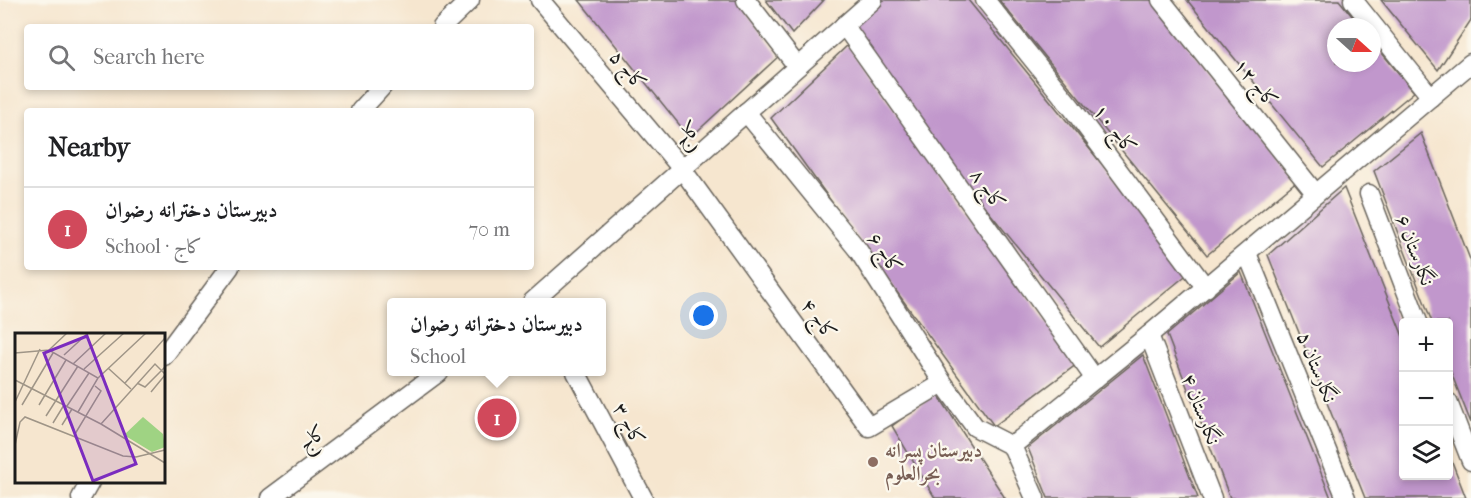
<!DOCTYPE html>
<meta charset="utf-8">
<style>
body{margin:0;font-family:"IM FELL French Canon",Amiri,serif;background:#f6f6f6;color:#202124}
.controls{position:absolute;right:18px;bottom:18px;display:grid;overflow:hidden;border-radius:6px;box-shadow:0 3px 9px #0003}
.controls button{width:54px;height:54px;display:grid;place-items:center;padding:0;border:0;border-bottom:2px solid #e0e0e0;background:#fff;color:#202124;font:30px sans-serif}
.compass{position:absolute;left:1327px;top:18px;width:54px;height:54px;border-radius:50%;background:#fff;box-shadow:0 3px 9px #0003;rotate:111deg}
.you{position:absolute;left:704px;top:316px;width:21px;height:21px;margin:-15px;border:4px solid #fff;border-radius:50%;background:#1a73e8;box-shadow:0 0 0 9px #1a73e833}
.badge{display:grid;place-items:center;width:39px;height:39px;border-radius:50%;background:#d1495b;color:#fff;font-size:20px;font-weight:700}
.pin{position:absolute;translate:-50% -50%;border:3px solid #fff;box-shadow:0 2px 6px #0006}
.popup{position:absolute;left:387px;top:298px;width:219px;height:78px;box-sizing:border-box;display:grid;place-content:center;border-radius:6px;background:#fff;filter:drop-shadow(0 2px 4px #0005);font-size:20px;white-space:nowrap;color:#757577}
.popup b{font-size:22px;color:#202124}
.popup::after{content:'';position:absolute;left:50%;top:100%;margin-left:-12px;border:12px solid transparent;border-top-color:#fff}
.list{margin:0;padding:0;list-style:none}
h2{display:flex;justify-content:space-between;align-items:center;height:78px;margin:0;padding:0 24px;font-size:26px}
h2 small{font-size:20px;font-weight:400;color:#757577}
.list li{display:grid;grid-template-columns:39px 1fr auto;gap:18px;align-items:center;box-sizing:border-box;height:84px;padding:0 24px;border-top:2px solid #e0e0e0}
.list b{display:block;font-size:22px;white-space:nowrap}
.list p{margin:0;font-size:20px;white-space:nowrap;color:#757577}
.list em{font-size:20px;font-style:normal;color:#757577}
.icon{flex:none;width:33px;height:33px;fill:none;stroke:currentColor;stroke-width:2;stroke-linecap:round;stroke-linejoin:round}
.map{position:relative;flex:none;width:1471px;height:498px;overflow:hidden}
.search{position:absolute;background:#fff;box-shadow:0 3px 9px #0003;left:24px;top:24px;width:510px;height:66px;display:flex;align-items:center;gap:15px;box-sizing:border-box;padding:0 21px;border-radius:6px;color:#757577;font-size:22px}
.panel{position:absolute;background:#fff;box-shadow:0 3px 9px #0003;left:24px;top:108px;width:510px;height:162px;border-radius:6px}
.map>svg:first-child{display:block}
.building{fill:#c197cc}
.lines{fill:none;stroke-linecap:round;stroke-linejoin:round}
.street-casing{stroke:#68635b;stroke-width:21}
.street{stroke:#fff;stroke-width:18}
.education-dot{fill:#8d6e63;stroke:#fbf7ec;stroke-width:2}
.labels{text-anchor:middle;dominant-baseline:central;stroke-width:4.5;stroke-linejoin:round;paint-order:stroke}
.street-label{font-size:20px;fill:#1c1c1c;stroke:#fbf7ec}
.education-label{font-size:20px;font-weight:bold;fill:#785e54;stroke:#fbf7ec;text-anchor:start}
.inset-road{fill:none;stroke:#9f9587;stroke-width:1.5}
.view{fill:#7b2cbf;fill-opacity:0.15;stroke:#7b2cbf;stroke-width:3}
.inset-edge{fill:none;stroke:#1c1c1c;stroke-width:3}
</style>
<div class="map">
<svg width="1471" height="498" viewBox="0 0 1471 498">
<rect width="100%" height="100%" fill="#fbf7ec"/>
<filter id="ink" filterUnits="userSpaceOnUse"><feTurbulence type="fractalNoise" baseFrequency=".0167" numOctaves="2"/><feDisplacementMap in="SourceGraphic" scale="12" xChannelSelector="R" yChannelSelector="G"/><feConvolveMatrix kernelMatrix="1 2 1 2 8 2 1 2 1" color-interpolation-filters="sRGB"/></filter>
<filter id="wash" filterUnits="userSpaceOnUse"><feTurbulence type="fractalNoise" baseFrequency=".008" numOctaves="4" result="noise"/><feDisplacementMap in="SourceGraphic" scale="24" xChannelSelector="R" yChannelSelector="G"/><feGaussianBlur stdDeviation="1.35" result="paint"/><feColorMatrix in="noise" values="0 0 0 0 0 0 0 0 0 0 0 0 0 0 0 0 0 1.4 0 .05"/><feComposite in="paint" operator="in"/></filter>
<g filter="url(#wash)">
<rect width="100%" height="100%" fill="#f6e6cf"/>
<g id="blocks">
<g class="building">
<path d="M579 0H739L779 56 690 138Z"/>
<path d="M766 0H824L792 34Z"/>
<path d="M877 0H968L1190 272 1099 347 841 30Z"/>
<path d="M999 0H1151L1298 180 1207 255Z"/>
<path d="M1187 0H1339L1361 27H1336V63H1372V41L1414 92 1323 167Z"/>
<path d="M1381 0H1471V20L1438 70Z"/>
<path d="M848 45 1077 364 994 426 771 118Z"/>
<path d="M1421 133 1471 262V423L1448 365V322H1432L1374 171Z"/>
<path d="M1344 188 1404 339V476H1448L1449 454 1466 498H1365L1268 255Z"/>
<path d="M1241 272 1331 498H1230L1167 335Z"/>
<path d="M1143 355 1198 498H1048L1028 448Z"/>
<path d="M937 393 1005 498H935L892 426Z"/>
</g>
</g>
</g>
<g filter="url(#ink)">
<use href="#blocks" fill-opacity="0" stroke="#68635b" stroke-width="1.5"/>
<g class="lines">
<defs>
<g id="street">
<path d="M540 0 682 169 869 427 943 383"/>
<path d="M746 0 797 66"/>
<path d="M985 0 1072 108 1206 288"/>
<path d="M1161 0 1316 194"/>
<path d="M1353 0 1431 97"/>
<path d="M844 25 1095 379"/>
<path d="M442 27 470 0"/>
<path d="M360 111 382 87"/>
<path d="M746 112 858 250 943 383 975 427 1012 446 1149 335 1471 63"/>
<path d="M1369 194 1418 322"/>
<path d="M1247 253 1346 498"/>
<path d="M532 302 873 0"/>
<path d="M1149 335 1212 498"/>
<path d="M164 356 230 267"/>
<path d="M576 372 643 498"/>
<path d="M1448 402 1471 461"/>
<path d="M1012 446 1035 498"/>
<path d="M81 498 90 482"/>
<path d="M270 498 439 372"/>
</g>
</defs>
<use href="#street" class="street-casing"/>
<use href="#street" class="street"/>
</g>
</g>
<circle class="education-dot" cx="873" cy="462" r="6"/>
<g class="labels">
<g class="street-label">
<text transform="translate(628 70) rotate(50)">کاج ۵</text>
<text transform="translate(1256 83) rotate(51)">کاج ۱۲</text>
<text transform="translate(1115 129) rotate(53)">کاج ۱۰</text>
<text transform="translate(687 134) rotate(-42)">کاج</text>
<text transform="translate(988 189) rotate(55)">کاج ۸</text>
<text transform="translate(1415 250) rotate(69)">نگارستان ۶</text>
<text transform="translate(885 253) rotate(56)">کاج ۶</text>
<text transform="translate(819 319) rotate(54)">کاج ۴</text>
<text transform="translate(1317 367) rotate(68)">نگارستان ۵</text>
<text transform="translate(1201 409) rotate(69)">نگارستان ۴</text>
<text transform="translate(629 424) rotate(62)">کاج ۳</text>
<text transform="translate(312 438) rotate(-37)">کاج</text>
</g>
<g class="education-label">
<text x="885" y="450">دبیرستان پسرانه<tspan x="885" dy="23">بحرالعلوم</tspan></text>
</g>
</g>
<g transform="translate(15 333)">
<rect width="150" height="150" fill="#f6e6cf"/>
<path d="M128 84 148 101 150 114 137 119 109 102Z" fill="#9fd383"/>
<path class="inset-road" d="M34 17 52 0M0 20 34 17 83 45 63 79M49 22 73 0M58 31 91 0M93 35 116 56M69 36 109 0M83 45 131 0M0 47 86 91 150 130M110 50 150 5M122 50 130 54 150 34M136 59 150 42M0 69 25 16M7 72 38 20M24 72 51 27M52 73 74 40M31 83 63 33M38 90 49 72M86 91 140 31 150 41M47 92 57 76M60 101 86 58 80 53M0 112 5 89 10 84 108 123 121 124 150 117"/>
<path class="view" d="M72 3 121 131 78 148 29 20Z"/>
<rect width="150" height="150" class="inset-edge"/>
</g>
</svg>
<div class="controls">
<button>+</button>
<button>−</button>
<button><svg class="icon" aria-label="layers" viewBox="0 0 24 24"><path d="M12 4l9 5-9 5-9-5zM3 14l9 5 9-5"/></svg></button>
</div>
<svg class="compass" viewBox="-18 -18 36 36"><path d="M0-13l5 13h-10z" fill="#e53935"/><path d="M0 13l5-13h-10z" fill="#757577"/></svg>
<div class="you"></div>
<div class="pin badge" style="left:497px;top:418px">1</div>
<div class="popup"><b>دبیرستان دخترانه رضوان</b>School</div>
<div class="search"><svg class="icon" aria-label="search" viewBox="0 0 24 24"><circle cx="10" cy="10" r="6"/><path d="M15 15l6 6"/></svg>Search here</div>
<section class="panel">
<h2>Nearby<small></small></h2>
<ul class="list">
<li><span class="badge">1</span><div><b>دبیرستان دخترانه رضوان</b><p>School · کاج</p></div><em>70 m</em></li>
</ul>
</section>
</div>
